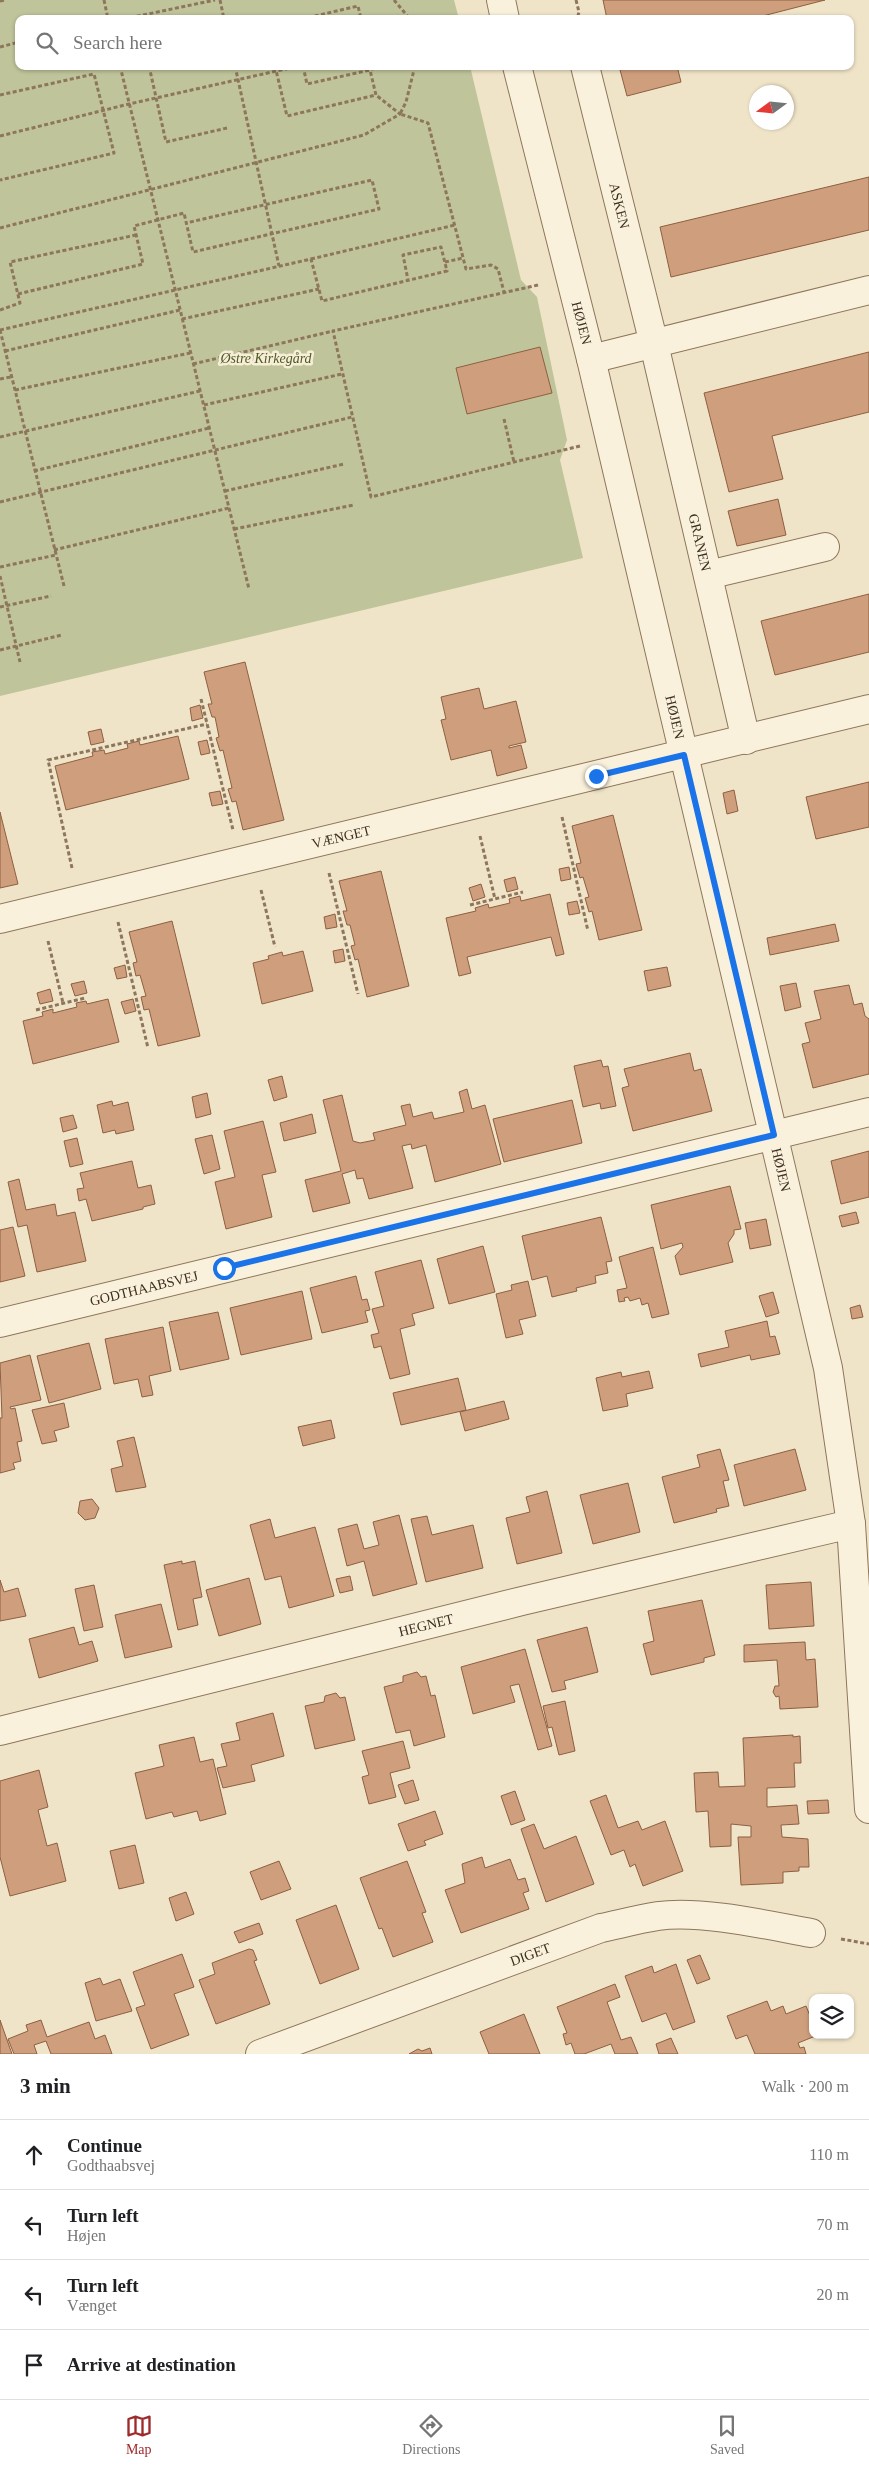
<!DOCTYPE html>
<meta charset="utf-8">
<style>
body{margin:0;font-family:"Times New Roman",serif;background:#f2f2f2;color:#202124}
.controls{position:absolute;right:15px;bottom:15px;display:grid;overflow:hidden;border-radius:10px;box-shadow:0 1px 4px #0004}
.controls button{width:45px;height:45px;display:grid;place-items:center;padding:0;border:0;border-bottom:1px solid #e0e0e0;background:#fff;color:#202124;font:25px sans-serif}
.compass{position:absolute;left:749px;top:85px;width:45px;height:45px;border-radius:50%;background:#fff;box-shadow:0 1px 4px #0004;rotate:255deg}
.stop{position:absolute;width:15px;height:15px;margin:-11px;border:4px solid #1a73e8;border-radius:50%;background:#fff}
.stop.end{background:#1a73e8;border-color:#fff;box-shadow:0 1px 5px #0008}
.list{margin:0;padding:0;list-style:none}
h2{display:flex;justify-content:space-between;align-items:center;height:65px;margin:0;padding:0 20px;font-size:21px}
h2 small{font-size:16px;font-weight:400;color:#757577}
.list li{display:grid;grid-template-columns:32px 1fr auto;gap:15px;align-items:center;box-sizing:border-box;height:70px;padding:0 20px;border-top:1px solid #e0e0e0}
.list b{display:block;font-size:19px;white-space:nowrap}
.list p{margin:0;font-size:16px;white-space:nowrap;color:#757577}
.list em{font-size:16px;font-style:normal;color:#757577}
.icon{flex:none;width:28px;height:28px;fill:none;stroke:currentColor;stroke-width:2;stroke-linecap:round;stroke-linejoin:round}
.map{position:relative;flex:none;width:869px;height:2054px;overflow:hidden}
.search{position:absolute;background:#fff;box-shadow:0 1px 4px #0004;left:15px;right:15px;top:15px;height:55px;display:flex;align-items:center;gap:12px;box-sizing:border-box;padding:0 18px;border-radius:10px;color:#757577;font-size:19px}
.sheet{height:345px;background:#fff}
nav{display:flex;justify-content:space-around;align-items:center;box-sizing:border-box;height:70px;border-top:1px solid #e0e0e0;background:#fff;font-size:14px;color:#757577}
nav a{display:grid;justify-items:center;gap:2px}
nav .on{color:#9e2a2b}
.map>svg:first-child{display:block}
.cemetery{fill:#bfc49a}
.building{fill:#cf9f7d;stroke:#8d5f41}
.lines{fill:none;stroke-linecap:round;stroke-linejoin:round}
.minor-casing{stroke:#8d765c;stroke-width:30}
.path{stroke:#8d765c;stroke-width:3;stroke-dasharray:4 2.5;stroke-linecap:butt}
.minor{stroke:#faf1dc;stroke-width:28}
.route{stroke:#1a73e8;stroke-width:6}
.labels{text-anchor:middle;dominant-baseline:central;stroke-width:5;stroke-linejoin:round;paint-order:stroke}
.street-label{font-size:14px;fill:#3d2e20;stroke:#f7eed8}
.park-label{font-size:14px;font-style:italic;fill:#4d5a26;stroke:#f7eed8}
</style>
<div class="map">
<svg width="869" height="2054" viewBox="0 0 869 2054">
<rect width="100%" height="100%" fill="#f0e4c8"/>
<path class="cemetery" d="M0 0H454L459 19H19V66H470L521 280 537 297 567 440 560 460 583 558 0 696Z"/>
<g class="building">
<path d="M603 0H825L751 19H607Z"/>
<path d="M619 66H677L681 82 627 96Z"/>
<path d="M869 177V230L671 277 660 227Z"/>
<path d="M540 347 552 393 467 414 456 368Z"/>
<path d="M869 352V412L772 436 783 479 729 492 704 393Z"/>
<path d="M778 499 786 535 737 546 728 511Z"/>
<path d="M869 594V652L775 675 761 621Z"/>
<path d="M245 662 284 820 243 830 236 801 232 802 228 789 232 788 223 750 220 751 216 738 219 737 215 717H212L208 704H212L204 672Z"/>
<path d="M479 688 484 709 516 701 526 742 509 746V748L521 745 527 768 497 776 491 750 451 760 441 720 446 719 441 697Z"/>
<path d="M200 705 203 718 192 721 190 708Z"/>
<path d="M101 729 104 742 91 745 88 732Z"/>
<path d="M178 736 189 779 66 810 55 766 93 756 92 752 104 750 105 754 128 748 127 744 139 741 140 745Z"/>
<path d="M207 740 210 753 201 755 198 742Z"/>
<path d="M869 782V827L816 839 806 797Z"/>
<path d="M734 790 738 811 727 814 723 793Z"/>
<path d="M220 791 223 804 212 806 209 793Z"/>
<path d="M0 812 18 884 0 888Z"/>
<path d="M613 815 642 930 599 940 592 911 589 912 585 898 589 897 583 877 580 878 576 864 581 863 572 826Z"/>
<path d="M569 867 571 879 561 881 559 869Z"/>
<path d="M381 871 409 986 367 997 358 959 355 960 351 946 355 945 350 925H347L343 911H347L339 881Z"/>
<path d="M515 877 518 889 507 892 504 880Z"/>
<path d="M481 884 485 897 473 901 469 888Z"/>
<path d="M550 894 564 954 556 956 551 937 467 957 471 973 459 976 446 918 476 911 475 908 488 904 489 908 510 903 509 899 520 896 521 901Z"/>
<path d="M577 901 580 913 569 915 567 903Z"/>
<path d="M335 914 337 927 326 929 324 917Z"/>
<path d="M172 921 200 1036 158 1046 149 1009 144 1010 141 997 146 996 140 975 136 976 133 963 137 962 129 932Z"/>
<path d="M835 924 839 941 770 955 767 938Z"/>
<path d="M343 949 345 961 335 963 333 951Z"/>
<path d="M303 951 313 991 262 1004 253 963 269 959 268 956 282 952 283 956Z"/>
<path d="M125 965 127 977 117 979 114 968Z"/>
<path d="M667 967 671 986 648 991 644 971Z"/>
<path d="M84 981 87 993 75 996 71 984Z"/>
<path d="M796 983 801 1007 785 1011 780 986Z"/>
<path d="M849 985 854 1005 862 1003 865 1016 869 1019V1074L813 1088 802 1044 810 1042 805 1023 821 1019 814 991Z"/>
<path d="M50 989 53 1001 40 1004 37 993Z"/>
<path d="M108 999 119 1042 33 1064 23 1021 43 1016 42 1012 53 1009V1013L77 1007 76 1003 86 1001 87 1004Z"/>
<path d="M133 999 136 1011 125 1014 121 1002Z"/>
<path d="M690 1053 694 1071 701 1069 712 1111 633 1131 622 1088 629 1086 624 1069Z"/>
<path d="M601 1060 603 1067 608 1066 616 1106 601 1109 600 1103 583 1107 574 1066Z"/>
<path d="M282 1076 287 1097 274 1101 268 1080Z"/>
<path d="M467 1089 472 1109 485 1105 501 1164 435 1182 426 1145 412 1149 411 1144 402 1146 413 1188 369 1199 363 1178 357 1179 355 1170 342 1174 350 1203 313 1212 305 1180 341 1171 323 1100 342 1095 353 1141 360 1143 375 1140 373 1133 406 1125 401 1106 410 1104 413 1117 432 1112 434 1119 464 1112 459 1092Z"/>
<path d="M207 1093 211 1114 196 1118 192 1097Z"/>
<path d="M572 1100 582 1143 504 1162 493 1119Z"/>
<path d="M112 1101 113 1106 128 1102 134 1130 116 1134 115 1130 103 1133 97 1105Z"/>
<path d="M312 1114 316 1133 284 1141 280 1123Z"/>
<path d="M73 1115 77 1128 63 1132 60 1118Z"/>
<path d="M263 1121 276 1172 262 1175 272 1217 226 1229 215 1182 235 1177 224 1131Z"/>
<path d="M212 1135 220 1169 204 1174 195 1139Z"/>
<path d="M77 1138 83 1164 70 1167 64 1141Z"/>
<path d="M869 1151V1197L841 1204 831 1161Z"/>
<path d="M132 1161 138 1188 151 1185 155 1204 143 1207V1209L92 1221 86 1199 79 1201 77 1189 84 1188 80 1173Z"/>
<path d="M19 1179 26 1210 55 1204 57 1216 75 1212 86 1261 37 1272 27 1225 18 1227 8 1182Z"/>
<path d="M730 1186 741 1229 734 1230V1234L728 1243 733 1262 680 1275 675 1256 683 1247 682 1243 661 1249 651 1205Z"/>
<path d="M856 1212 859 1223 842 1227 839 1216Z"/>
<path d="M601 1217 612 1261 606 1262 608 1273 595 1276 596 1283 576 1288 577 1291 552 1297 547 1276 532 1280 522 1236Z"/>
<path d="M766 1219 771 1245 750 1249 745 1223Z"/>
<path d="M13 1227 25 1276 0 1282V1230Z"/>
<path d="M483 1246 495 1292 449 1304 437 1259Z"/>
<path d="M653 1247 669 1314 652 1318 648 1303 642 1305 640 1298 630 1301 628 1297 624 1298 625 1301 619 1302 617 1290 627 1288 619 1257Z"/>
<path d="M421 1260 434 1308 412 1314 415 1325 400 1329 410 1374 390 1379 381 1346 374 1348 371 1335 379 1333 372 1309 384 1306 375 1272Z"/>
<path d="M356 1276 362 1300 367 1299 370 1310 365 1311 368 1322 322 1333 310 1288Z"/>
<path d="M528 1281 536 1316 519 1320 523 1334 506 1338 496 1294 512 1290 511 1285Z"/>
<path d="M302 1291 312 1339 241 1355 230 1308Z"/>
<path d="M773 1292 779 1313 766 1317 759 1296Z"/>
<path d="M860 1305 863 1317 852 1319 850 1308Z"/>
<path d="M218 1312 229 1359 180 1370 169 1322Z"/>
<path d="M767 1321 770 1337 775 1336 780 1354 751 1360 750 1355 701 1367 698 1354 729 1347 725 1331Z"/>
<path d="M163 1327 171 1371 149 1376 153 1395 142 1397 138 1379 114 1384 105 1339Z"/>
<path d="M89 1343 101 1389 49 1403 37 1356Z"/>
<path d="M30 1355 41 1400 10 1407 11 1409 15 1408 22 1441 17 1442 21 1461 13 1463 15 1469 0 1473V1418H2L0 1363Z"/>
<path d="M649 1371 653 1388 626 1394 628 1406 603 1411 596 1378 621 1372 622 1377Z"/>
<path d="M458 1378 466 1410 401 1425 393 1393Z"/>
<path d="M504 1401 509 1419 465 1431 460 1412Z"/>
<path d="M64 1403 69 1427 54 1431 57 1441 42 1444 32 1410Z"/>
<path d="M331 1420 335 1438 303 1446 298 1427Z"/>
<path d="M134 1437 146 1487 116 1492 111 1469 123 1466 117 1441Z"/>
<path d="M720 1449 729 1480 723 1481 729 1506 716 1509 717 1512 674 1523 662 1477 700 1467 697 1455Z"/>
<path d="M795 1449 806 1490 744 1506 734 1465Z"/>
<path d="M628 1483 640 1532 593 1544 580 1495Z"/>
<path d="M547 1491 562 1553 517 1564 506 1518 530 1512 526 1497Z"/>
<path d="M92 1499 99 1508 95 1518 85 1520 78 1513 80 1501Z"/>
<path d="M399 1515 417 1584 373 1596 364 1561 347 1566 338 1529 357 1524 364 1549 379 1545 373 1522Z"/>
<path d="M427 1516 432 1535 473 1525 483 1568 426 1582 411 1519Z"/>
<path d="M270 1519 275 1538 315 1527 334 1596 289 1608 281 1576 265 1580 250 1525Z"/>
<path d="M182 1561V1564L195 1561 202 1597 193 1599 198 1625 178 1630 164 1565Z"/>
<path d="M350 1576 353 1590 340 1593 336 1579Z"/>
<path d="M249 1578 261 1624 219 1636 206 1590Z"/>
<path d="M0 1580 4 1592 18 1588 26 1616 0 1621Z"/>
<path d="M811 1582 814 1626 769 1629 766 1585Z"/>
<path d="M94 1585 103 1627 84 1631 75 1589Z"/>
<path d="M702 1600 715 1655 704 1658V1662L651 1675 643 1644 654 1641 648 1611Z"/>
<path d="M161 1604 172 1647 125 1658 115 1615Z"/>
<path d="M74 1627 79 1645 92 1641 98 1661 39 1678 29 1639Z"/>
<path d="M587 1627 598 1672 564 1681 566 1689 552 1692 537 1640Z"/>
<path d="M805 1642 806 1660 815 1659 818 1707 780 1709 779 1696 776 1697 773 1692 775 1686H779L777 1660 744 1662V1645Z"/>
<path d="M525 1649 552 1746 538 1750 519 1684 510 1686 515 1702 473 1714 461 1667Z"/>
<path d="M417 1672 421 1677 426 1676 431 1696 435 1695 445 1737 414 1746 410 1730 396 1733 384 1687 403 1682V1676Z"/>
<path d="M336 1693 340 1698 345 1697 355 1740 315 1749 305 1706 324 1702 325 1696Z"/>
<path d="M565 1701 575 1751 559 1755 552 1727 548 1728 543 1706Z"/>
<path d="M273 1713 284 1756 251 1765 255 1781 223 1788 217 1768 227 1766 221 1744 240 1740 236 1723Z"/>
<path d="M793 1735V1737L800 1736 801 1763H794L795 1787 767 1788V1807L797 1805 799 1824 781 1825 782 1837 808 1839 809 1867H799V1871L783 1872V1883L741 1885 738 1837H751V1826L731 1824V1846L710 1847 708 1811 696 1812 694 1773 718 1772 719 1787 745 1786 743 1738Z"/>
<path d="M194 1737 200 1762 213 1759 226 1814 200 1821 197 1811 174 1817 172 1812 146 1819 135 1773 164 1766 159 1745Z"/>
<path d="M403 1741 410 1768 390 1773 396 1797 369 1804 362 1777 369 1775 362 1751Z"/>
<path d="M39 1770 48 1807 38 1810 47 1846 57 1843 66 1881 10 1896 0 1857V1781Z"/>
<path d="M413 1780 419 1800 405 1804 398 1785Z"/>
<path d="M515 1791 525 1820 511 1825 501 1796Z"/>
<path d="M606 1795 618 1828 638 1821 642 1830 665 1821 683 1871 643 1886 635 1864 630 1867 624 1850 611 1855 590 1801Z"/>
<path d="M828 1800 829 1813 808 1814 807 1801Z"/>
<path d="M435 1811 443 1834 424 1841 426 1845 408 1851 398 1824Z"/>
<path d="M534 1824 544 1849 576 1836 594 1884 546 1902 521 1829Z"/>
<path d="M135 1845 144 1883 119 1889 110 1851Z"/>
<path d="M482 1857 485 1868 510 1859 518 1880 525 1878 529 1891 523 1893 529 1909 461 1933 445 1890 465 1883 462 1864Z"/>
<path d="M279 1861 291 1889 261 1900 250 1872Z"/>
<path d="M407 1861 426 1912 422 1913 433 1942 393 1957 382 1928 379 1929 360 1878Z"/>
<path d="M186 1892 194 1914 176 1921 169 1898Z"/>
<path d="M336 1905 359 1969 320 1984 296 1920Z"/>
<path d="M259 1923 263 1934 239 1943 234 1932Z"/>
<path d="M249 1949 253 1950 257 1960 254 1961 270 2004 216 2024 199 1980 215 1974 212 1963Z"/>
<path d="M182 1954 194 1987 174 1994 189 2035 151 2049 136 2008 145 2005 133 1972Z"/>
<path d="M700 1955 710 1979 697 1984 687 1960Z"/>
<path d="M676 1964 695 2022 673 2030 666 2013 642 2022 625 1976 652 1966 654 1973Z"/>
<path d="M100 1978 103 1985 120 1979 132 2011 96 2021 85 1983Z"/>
<path d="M615 1984 620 1997 607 2002 621 2040 631 2037 638 2054H615L611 2044 584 2054H575L571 2043 566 2045 563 2034 567 2033 557 2007Z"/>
<path d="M767 2001 771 2011 783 2006 786 2014 806 2006 813 2023V2035H818L798 2043 800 2048 804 2047 806 2054H755L747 2035 736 2039 727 2016Z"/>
<path d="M524 2014 540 2054H489L480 2032Z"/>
<path d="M0 2020 12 2054H0Z"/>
<path d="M41 2020 47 2037 89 2022 95 2039 105 2035 112 2054H51L46 2041 34 2045 37 2054H14L8 2039 28 2031 26 2025Z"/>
<path d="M671 2038 678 2054H659L656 2044Z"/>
<path d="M430 2048 432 2054H409L418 2049 422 2051Z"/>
</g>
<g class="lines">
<defs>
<g id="minor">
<path d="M501 0 505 19"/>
<path id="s1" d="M517 66 591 359 828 1368 851 1524 869 1809"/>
<path id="s2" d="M585 66 654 344 746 740"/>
<path d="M591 359 869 290"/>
<path d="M708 575 825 547"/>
<path id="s3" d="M0 919 869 709"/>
<path id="s4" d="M0 1323 869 1112"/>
<path id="s5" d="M0 1731 522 1601 851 1524"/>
<path id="s6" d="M260 2054 601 1928C620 1924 639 1919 658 1916 701 1910 767 1925 811 1933"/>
</g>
</defs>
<use href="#minor" class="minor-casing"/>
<g class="path">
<path d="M104 0 108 19"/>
<path d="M220 0 224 19"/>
<path d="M394 0 410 19"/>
<path d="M576 0 579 12 577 19"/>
<path d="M0 1 6 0"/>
<path d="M124 19 215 0"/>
<path d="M302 19 358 6 361 19"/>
<path d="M0 47 19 42"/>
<path d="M120 66 249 589"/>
<path d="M149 66 166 142 227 128"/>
<path d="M235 66 279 266"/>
<path d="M275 66 287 116 376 95 370 70"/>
<path d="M303 66 307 84 370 70 374 68 373 66"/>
<path d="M415 66 406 102 400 114 428 123 466 269 491 265 498 269 504 292"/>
<path d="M0 95 94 74 114 153 0 180"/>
<path d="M0 136 129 104 299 66"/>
<path d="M0 228 364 135 400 114 376 95"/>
<path d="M311 259 455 225"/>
<path d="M445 262 463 258"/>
<path d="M538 285 333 331 371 497 580 446"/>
<path d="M18 294 143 264 134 226 184 213 193 252 379 209 372 180 186 223"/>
<path d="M0 310 20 303 10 262 136 235"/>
<path d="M182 319 319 289"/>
<path d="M0 330 311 259 322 301 447 271 441 247 403 255 408 280"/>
<path d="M0 330 64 586"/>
<path d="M5 351 180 310"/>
<path d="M193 364 333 331"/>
<path d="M0 379 11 377"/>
<path d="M15 390 190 353"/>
<path d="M204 405 342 374"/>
<path d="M504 419 514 462"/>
<path d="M0 437 200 391"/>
<path d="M34 471 209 428"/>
<path d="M225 491 344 464"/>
<path d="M0 502 352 417"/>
<path d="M234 529 354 505"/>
<path d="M54 550 229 508"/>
<path d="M0 567 56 555"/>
<path d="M0 576 20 662"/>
<path d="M0 607 51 596"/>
<path d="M0 650 62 635"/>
<path d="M201 699 233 830"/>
<path d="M562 817 588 931"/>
<path d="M480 836 495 899"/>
<path d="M72 868 48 760 207 724"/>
<path d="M329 873 358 994"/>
<path d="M261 890 275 947"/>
<path d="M470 905 523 892"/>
<path d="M118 922 148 1048"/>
<path d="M48 941 63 1003"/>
<path d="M36 1010 85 998"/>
<path d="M841 1939 869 1944"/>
</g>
<use href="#minor" class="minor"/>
</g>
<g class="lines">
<path class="route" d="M224 1268 774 1135 684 755 596 776"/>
</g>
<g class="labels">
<g class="street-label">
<text stroke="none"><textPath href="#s2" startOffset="144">ASKEN</textPath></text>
<text stroke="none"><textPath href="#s1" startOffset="265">HØJEN</textPath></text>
<text stroke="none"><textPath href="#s2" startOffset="490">GRANEN</textPath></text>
<text stroke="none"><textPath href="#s1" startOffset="670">HØJEN</textPath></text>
<text stroke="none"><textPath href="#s3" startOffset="351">VÆNGET</textPath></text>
<text stroke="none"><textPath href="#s1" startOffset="1135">HØJEN</textPath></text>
<text stroke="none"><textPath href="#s4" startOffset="148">GODTHAABSVEJ</textPath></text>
<text stroke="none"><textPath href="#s5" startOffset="439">HEGNET</textPath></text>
<text stroke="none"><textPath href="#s6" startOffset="288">DIGET</textPath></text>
</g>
<g class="park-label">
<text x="266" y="358">Østre Kirkegård</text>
</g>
</g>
</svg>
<div class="controls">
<button><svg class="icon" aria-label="layers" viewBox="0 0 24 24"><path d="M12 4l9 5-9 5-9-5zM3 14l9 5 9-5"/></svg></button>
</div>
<svg class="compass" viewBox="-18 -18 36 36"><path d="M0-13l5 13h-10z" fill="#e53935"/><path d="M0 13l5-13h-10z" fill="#757577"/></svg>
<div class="stop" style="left:224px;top:1268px"></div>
<div class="stop end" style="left:596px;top:776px"></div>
<div class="search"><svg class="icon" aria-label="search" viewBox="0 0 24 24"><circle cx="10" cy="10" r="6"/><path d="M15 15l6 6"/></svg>Search here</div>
</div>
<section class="sheet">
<h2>3 min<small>Walk · 200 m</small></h2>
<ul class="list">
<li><svg class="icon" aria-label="ahead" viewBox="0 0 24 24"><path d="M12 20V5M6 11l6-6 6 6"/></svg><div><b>Continue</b><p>Godthaabsvej</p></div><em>110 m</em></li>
<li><svg class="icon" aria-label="left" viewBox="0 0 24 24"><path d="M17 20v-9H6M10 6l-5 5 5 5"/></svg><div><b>Turn left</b><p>Højen</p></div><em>70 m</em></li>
<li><svg class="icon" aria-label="left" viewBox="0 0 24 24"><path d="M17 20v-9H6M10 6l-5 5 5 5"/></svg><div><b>Turn left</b><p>Vænget</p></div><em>20 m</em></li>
<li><svg class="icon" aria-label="arrive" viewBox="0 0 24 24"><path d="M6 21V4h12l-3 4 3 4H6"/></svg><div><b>Arrive at destination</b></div></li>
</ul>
</section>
<nav>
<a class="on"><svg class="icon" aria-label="map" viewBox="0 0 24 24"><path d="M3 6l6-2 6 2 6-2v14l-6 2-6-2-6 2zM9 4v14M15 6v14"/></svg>Map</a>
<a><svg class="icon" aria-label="directions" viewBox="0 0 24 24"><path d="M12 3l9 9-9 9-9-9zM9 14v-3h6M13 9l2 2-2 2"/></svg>Directions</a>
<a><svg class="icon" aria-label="saved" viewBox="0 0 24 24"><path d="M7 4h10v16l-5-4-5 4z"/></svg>Saved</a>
</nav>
